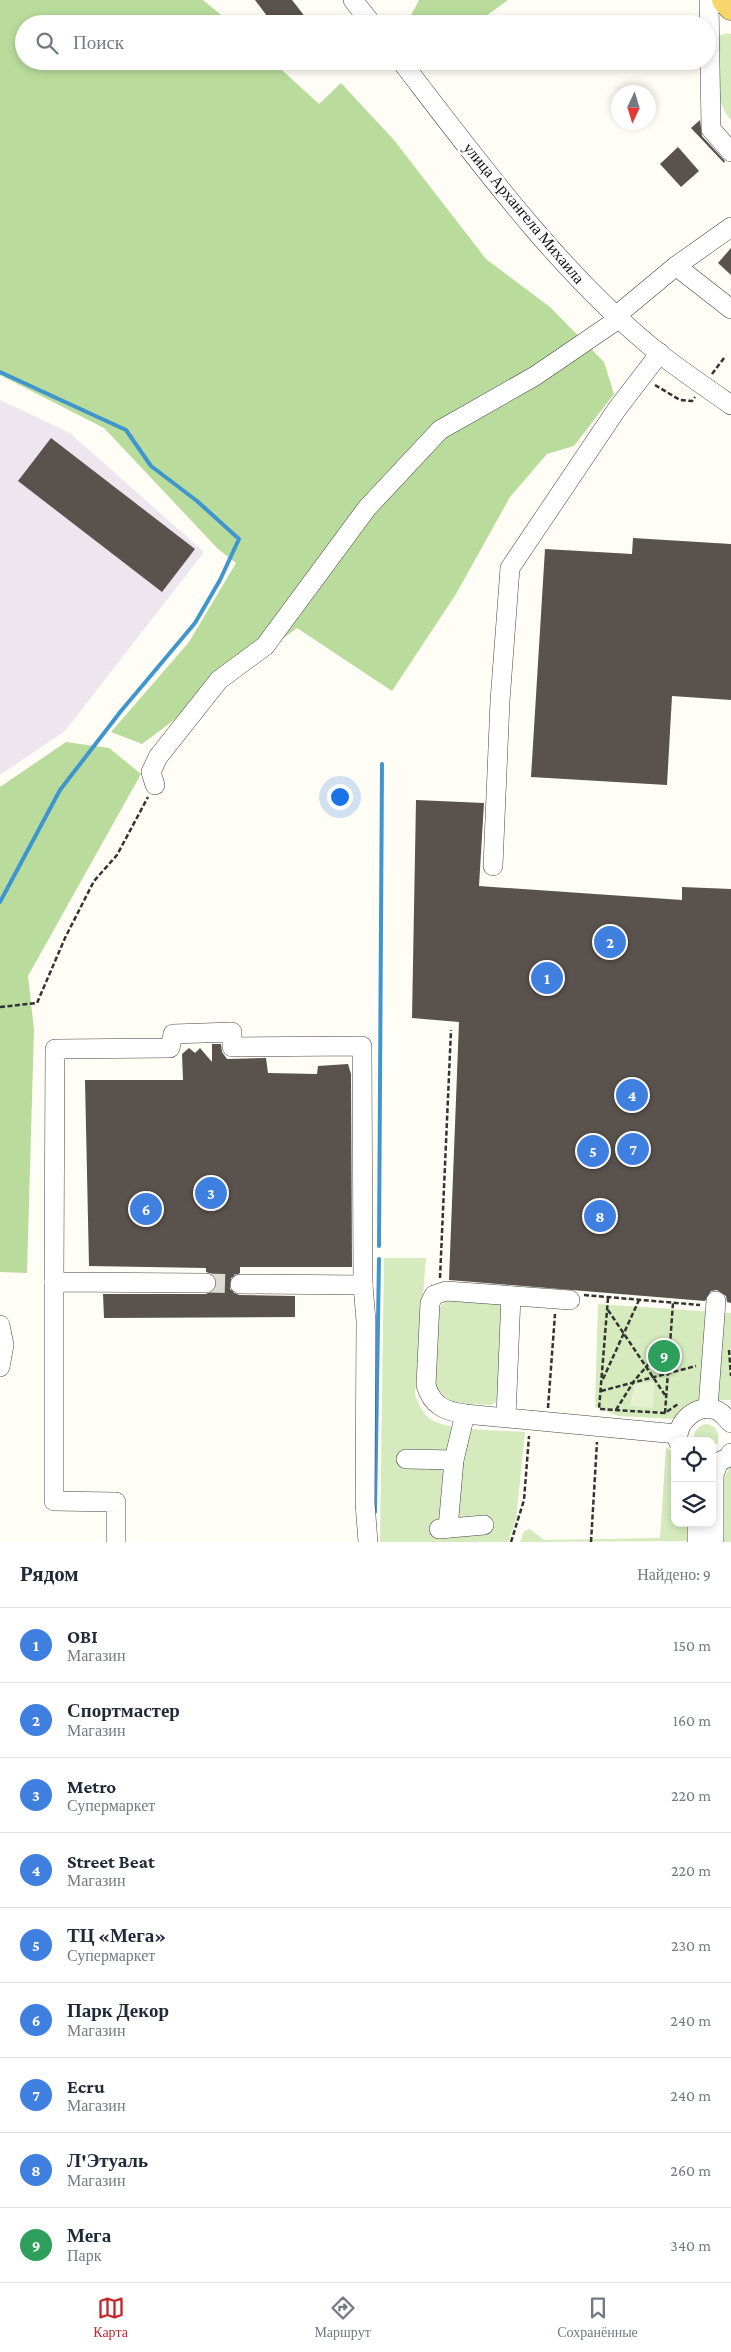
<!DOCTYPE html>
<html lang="ru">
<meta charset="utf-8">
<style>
body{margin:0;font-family:"Crimson Pro",serif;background:#f2f2f3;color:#1f2937}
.controls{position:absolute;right:15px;bottom:15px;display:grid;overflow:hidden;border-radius:10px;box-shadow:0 2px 8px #0003}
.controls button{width:45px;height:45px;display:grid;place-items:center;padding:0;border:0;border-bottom:1px solid #e0e1e3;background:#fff;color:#1f2937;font:25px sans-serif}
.compass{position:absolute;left:611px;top:85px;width:45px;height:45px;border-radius:50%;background:#fff;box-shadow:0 2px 8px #0003;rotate:184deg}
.you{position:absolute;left:339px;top:796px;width:18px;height:18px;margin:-12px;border:4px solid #fff;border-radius:50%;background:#1a73e8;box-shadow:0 0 0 8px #1a73e833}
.badge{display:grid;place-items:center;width:32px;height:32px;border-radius:50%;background:#c4262e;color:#fff;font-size:16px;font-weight:700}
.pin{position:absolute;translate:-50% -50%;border:2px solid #fff;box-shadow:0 1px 5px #0006}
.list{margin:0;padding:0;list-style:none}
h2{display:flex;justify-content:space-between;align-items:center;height:65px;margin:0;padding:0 20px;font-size:21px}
h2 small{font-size:16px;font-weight:400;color:#747a83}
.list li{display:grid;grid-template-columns:32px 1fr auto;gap:15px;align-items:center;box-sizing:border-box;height:75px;padding:0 20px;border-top:1px solid #e0e1e3}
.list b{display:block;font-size:19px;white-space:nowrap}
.list p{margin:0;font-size:16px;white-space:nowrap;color:#747a83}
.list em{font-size:16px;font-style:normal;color:#747a83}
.icon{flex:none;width:28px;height:28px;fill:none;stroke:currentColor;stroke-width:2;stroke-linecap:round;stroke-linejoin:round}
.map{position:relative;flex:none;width:731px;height:1542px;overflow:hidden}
.search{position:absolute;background:#fff;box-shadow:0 2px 8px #0003;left:15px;right:15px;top:15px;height:55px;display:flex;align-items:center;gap:12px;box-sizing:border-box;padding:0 18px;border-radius:28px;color:#747a83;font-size:19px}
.sheet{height:740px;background:#fff}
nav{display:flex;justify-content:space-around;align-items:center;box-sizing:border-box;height:70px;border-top:1px solid #e0e1e3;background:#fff;font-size:14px;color:#747a83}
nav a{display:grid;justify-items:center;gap:2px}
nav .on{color:#c4262e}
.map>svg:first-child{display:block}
.industrial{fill:#eee6ef}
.green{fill:#d5ebbd}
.forest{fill:#b9dc9c}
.pitch{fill:#e6f2cf}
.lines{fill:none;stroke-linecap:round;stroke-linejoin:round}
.stream{stroke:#3f96cf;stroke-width:4}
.building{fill:#5a524d}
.minor-tunnel{stroke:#dbdad3;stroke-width:19;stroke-dasharray:19 9;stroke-linecap:butt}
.minor-casing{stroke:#444;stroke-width:20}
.major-casing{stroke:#222;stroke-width:25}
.path{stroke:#333;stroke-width:2.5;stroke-dasharray:5 2.5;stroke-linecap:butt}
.minor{stroke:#fff;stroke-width:19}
.major{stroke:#f9d66b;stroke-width:24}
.labels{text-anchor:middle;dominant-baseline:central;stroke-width:5;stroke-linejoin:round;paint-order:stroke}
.street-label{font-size:16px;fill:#111;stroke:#fff}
</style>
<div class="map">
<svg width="731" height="1542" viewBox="0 0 731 1542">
<rect width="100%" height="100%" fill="#fffdf5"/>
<path class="industrial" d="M0 400 70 433 204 552 65 731 0 775Z"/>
<g class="green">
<path d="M728 33 731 34V120C711 98 718 63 718 36Z"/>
<path d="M384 1258H426L415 1395C419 1404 423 1415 432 1420 449 1431 503 1430 525 1432L516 1520 508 1542H380Z"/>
<path d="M449 1297 501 1303 503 1309 498 1396 496 1402 491 1405C464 1403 444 1408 433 1378L439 1308Z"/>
<path d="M598 1304 731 1313V1400H701L674 1419 618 1416 595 1407Z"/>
<path d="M707 1424C717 1427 720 1433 718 1443L712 1448V1441H694C693 1431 698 1425 707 1424Z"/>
<path d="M666 1447 675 1454V1523H691L690 1541 520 1542 524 1531 530 1529 544 1540 660 1538Z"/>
<path d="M731 1465V1542H723L724 1478Z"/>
</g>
<g class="forest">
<path d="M0 0H203L232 24H24V61H272L319 104 341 83 394 140 486 259 550 307 604 362 614 394 574 446 547 454 510 497 456 594 392 691 297 628 142 744 111 732 189 642 236 563 218 549 104 428 0 375Z"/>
<path d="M419 0H508L475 24H417L409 19Z"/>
<path d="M66 742 109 748 141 774 28 976 34 1029 27 1273 0 1272V787Z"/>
</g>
<path class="pitch" d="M654 1382 653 1408 630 1406 635 1384Z"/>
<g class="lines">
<g class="stream">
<path d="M0 372 126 430 151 466 197 501 239 539 220 580 195 623 121 711 60 790 0 902"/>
<path d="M379 1246 382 764"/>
<path d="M375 1512 379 1259"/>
</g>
</g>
<g class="building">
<path d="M255 0H292L306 18 304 20 306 24H273Z"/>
<path d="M700 120 702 136 725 161 724 163 691 128Z"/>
<path d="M678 147 699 171 681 187 660 164Z"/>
<path d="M731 248V275L718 263Z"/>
<path d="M51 438 195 549 162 592 18 481Z"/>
<path d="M633 538 731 544V700L672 696 667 785 531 777 545 549 632 554Z"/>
<path d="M416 800 484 803 479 886 682 900V887L731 889V1303L727 1302 726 1296 717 1290 711 1291 705 1301 449 1280 459 1022 412 1018Z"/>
<path d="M212 1044H221L222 1052 227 1059 266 1058 268 1073 317 1074 318 1066 348 1064 351 1074 352 1267H240V1273L231 1278 230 1289 239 1295 295 1296V1317L104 1318 103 1294H206L215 1289 217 1283 212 1274 206 1272V1268L89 1266 85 1080H183L182 1054 189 1048 195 1053 200 1048 212 1062Z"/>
</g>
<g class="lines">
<path class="minor-tunnel" d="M206 1283 240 1284"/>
<defs>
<g id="minor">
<path d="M353 0 372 24"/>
<path d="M709 0 711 129 731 152"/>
<path d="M401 61C477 160 562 276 660 354 683 372 707 388 731 405"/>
<path d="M676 266 731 309"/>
<path d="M617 315 676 266 731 227"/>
<path d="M155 785 151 772 158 757 219 680 265 646 367 508 440 430 535 376 620 318"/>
<path d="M493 866 500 701 510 568 617 409 660 353"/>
<path d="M54 1282 55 1049 170 1048 173 1034 232 1032V1047L362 1046 363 1285"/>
<path d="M240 1284 363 1285 366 1321 365 1503 368 1542"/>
<path d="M570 1300 446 1291 434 1295 430 1303 426 1385C432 1406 445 1411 465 1414L677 1434"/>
<path d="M0 1325 4 1345 0 1367"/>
<path d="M708 1408 716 1301"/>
<path d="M506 1417 511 1296"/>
<path d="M678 1441C676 1422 697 1403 716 1410 722 1412 726 1418 731 1423"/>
<path d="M406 1459 454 1460"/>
<path d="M712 1465 727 1458 731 1453"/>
<path d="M448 1528 454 1460 465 1414"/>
<path d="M439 1529 484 1525"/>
<path d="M116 1542V1502L54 1501V1282L206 1283"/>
<path d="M697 1542V1523"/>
<path d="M714 1542V1475L718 1464"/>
</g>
<path id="major" d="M724 0 731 8"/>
</defs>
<use href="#minor" class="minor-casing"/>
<use href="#major" class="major-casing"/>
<g class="path">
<path d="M712 374 724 358"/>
<path d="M655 385 680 400 692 401 695 397"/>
<path d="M0 1007 37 1003 65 938 94 881 117 855 148 797"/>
<path d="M440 1278 451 1030"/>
<path d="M584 1295 700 1305"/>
<path d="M608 1298 599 1409 665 1413 678 1404"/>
<path d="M608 1310 665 1395"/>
<path d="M729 1350 731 1376"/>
<path d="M603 1379 639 1300"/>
<path d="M601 1391 696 1366"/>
<path d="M548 1408 555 1314"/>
<path d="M616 1410 634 1381 671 1338"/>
<path d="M665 1413 673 1303"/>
<path d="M511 1542 524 1500 529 1436"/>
<path d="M591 1542 597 1442"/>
</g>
<use href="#minor" class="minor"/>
<use href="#major" class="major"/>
</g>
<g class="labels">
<g class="street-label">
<text transform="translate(524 213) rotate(50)">улица Архангела Михаила</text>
</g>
</g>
</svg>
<div class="controls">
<button><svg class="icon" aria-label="locate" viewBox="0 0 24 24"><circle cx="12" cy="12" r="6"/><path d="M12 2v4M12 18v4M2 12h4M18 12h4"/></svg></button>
<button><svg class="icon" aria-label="layers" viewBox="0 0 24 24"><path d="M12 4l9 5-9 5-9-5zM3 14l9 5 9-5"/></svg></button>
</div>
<svg class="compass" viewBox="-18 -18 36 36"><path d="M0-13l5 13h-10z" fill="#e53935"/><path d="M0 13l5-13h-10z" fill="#747a83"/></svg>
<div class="you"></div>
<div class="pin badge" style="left:547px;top:978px;background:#3f7fe0">1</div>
<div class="pin badge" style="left:610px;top:942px;background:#3f7fe0">2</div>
<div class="pin badge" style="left:211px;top:1193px;background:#3f7fe0">3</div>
<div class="pin badge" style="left:632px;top:1095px;background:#3f7fe0">4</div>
<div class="pin badge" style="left:593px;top:1151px;background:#3f7fe0">5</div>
<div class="pin badge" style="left:146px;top:1209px;background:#3f7fe0">6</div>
<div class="pin badge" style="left:633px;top:1149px;background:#3f7fe0">7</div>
<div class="pin badge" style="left:600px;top:1216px;background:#3f7fe0">8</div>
<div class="pin badge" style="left:664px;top:1356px;background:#2e9e5b">9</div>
<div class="search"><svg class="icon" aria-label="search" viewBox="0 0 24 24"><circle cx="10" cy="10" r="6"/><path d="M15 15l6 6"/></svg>Поиск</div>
</div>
<section class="sheet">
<h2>Рядом<small>Найдено: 9</small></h2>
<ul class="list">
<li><span class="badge" style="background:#3f7fe0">1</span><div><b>OBI</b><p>Магазин</p></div><em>150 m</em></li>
<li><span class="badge" style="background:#3f7fe0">2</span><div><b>Спортмастер</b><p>Магазин</p></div><em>160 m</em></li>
<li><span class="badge" style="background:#3f7fe0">3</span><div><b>Metro</b><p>Супермаркет</p></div><em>220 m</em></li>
<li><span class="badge" style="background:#3f7fe0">4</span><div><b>Street Beat</b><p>Магазин</p></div><em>220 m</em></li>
<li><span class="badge" style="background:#3f7fe0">5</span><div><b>ТЦ «Мега»</b><p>Супермаркет</p></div><em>230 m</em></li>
<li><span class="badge" style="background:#3f7fe0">6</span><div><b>Парк Декор</b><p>Магазин</p></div><em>240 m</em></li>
<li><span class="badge" style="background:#3f7fe0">7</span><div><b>Ecru</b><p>Магазин</p></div><em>240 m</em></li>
<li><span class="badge" style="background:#3f7fe0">8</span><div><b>Л'Этуаль</b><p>Магазин</p></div><em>260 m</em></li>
<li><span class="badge" style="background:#2e9e5b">9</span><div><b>Мега</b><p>Парк</p></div><em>340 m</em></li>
</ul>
</section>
<nav>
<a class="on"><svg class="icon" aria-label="map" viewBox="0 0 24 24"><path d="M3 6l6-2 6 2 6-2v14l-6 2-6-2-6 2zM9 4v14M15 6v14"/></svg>Карта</a>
<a><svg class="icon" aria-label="directions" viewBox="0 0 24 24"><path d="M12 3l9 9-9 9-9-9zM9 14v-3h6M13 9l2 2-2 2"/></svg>Маршрут</a>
<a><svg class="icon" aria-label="saved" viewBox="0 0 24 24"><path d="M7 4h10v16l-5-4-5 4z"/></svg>Сохранённые</a>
</nav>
